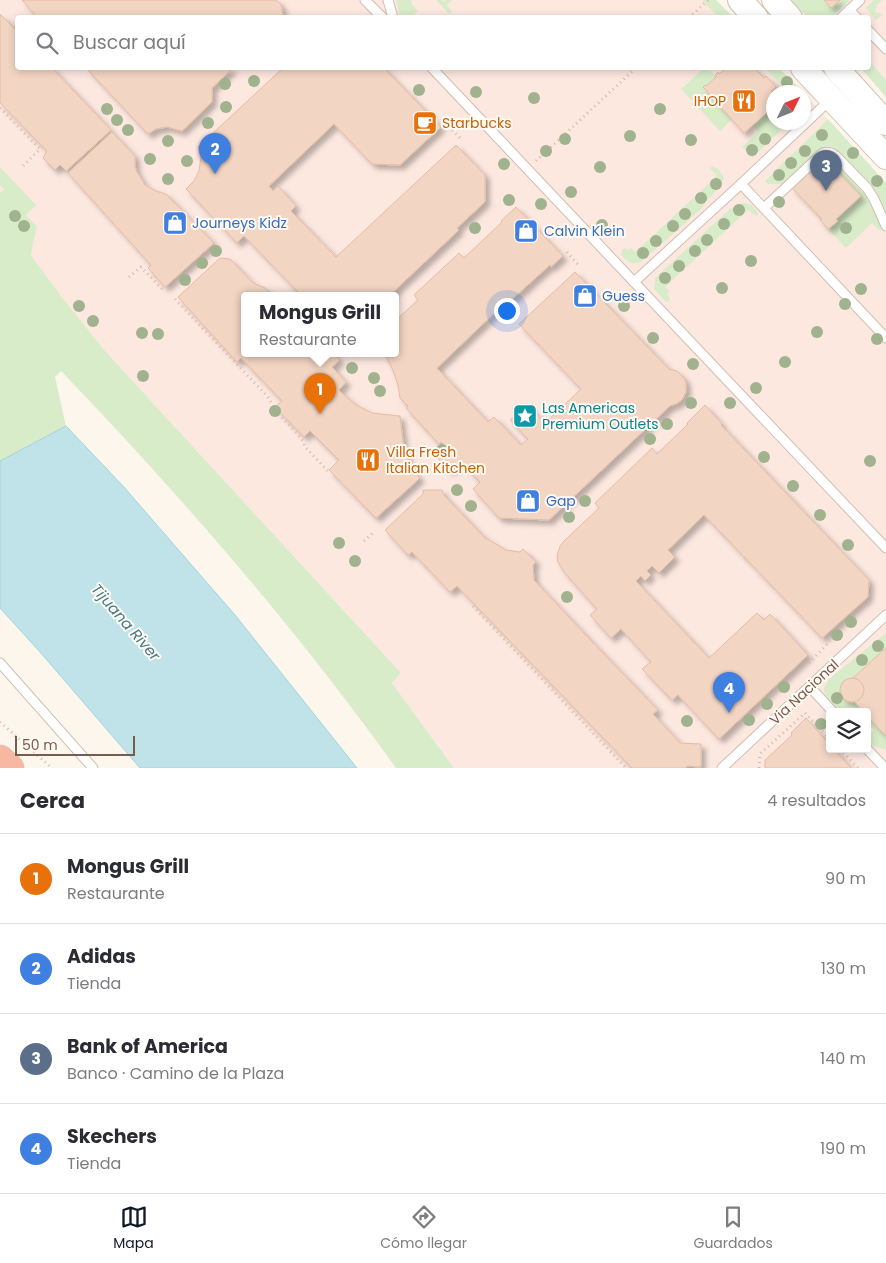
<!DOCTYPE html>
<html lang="es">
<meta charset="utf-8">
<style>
body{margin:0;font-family:Poppins,sans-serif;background:#f2f2f3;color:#2b2b33}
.controls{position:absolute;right:15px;bottom:15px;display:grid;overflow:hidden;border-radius:5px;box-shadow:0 2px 8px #0003}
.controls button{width:45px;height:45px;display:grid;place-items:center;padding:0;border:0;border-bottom:1px solid #e1e1e2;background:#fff;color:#2b2b33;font:25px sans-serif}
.compass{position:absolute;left:766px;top:85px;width:45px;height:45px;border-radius:50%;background:#fff;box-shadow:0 2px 8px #0003;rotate:47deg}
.scale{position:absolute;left:15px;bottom:12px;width:120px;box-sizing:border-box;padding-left:5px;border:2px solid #7a5c4d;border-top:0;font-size:14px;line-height:18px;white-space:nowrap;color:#7a5c4d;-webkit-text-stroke:4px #fffaf3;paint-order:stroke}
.you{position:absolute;left:506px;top:310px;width:18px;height:18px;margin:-12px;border:4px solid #fff;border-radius:50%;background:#1a73e8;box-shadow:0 0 0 8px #1a73e833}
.badge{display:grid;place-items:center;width:32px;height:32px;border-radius:50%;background:#111827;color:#fff;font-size:16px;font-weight:700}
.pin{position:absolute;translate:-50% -41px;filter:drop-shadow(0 1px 2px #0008)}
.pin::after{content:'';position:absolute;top:26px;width:18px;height:15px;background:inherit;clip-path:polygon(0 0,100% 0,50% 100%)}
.popup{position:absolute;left:241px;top:292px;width:158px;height:65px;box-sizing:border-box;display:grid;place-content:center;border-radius:5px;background:#fff;filter:drop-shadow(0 1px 4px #0005);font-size:16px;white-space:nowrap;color:#7c7c81}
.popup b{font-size:19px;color:#2b2b33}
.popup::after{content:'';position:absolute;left:50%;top:100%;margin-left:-10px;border:10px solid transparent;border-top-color:#fff}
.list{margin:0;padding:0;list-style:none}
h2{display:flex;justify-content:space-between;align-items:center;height:65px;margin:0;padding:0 20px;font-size:21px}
h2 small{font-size:16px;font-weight:400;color:#7c7c81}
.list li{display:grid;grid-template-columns:32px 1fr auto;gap:15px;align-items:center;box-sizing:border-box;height:90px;padding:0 20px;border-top:1px solid #e1e1e2}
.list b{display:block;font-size:19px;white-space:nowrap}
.list p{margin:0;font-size:16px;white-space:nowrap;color:#7c7c81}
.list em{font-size:16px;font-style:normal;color:#7c7c81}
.icon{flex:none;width:28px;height:28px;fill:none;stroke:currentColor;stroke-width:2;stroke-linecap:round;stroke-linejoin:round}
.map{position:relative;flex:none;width:886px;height:768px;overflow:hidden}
.search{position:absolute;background:#fff;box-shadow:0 2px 8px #0003;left:15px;right:15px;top:15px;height:55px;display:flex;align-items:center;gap:12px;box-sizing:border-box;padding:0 18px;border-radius:5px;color:#7c7c81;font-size:19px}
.sheet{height:425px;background:#fff}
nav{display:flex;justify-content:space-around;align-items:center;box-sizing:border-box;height:70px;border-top:1px solid #e1e1e2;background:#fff;font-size:14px;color:#7c7c81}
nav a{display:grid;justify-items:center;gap:2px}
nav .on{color:#111827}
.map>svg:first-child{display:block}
.commercial{fill:#fde8e0;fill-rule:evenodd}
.green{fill:#d8ecc9}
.water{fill:#bfe3e8;stroke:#a5d3da}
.building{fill:#f3d5c3;stroke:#e6bba3;filter:url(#shadow)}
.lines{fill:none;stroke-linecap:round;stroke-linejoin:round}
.lane-casing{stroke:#d1beb0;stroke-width:11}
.secondary-casing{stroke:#d6c0b0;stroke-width:26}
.highway-casing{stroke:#dad1cd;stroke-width:29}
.path{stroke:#d9b8a5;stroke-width:3;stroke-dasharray:1 4;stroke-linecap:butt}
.lane{stroke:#fff;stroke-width:9}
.secondary{stroke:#fff;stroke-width:24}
.highway{stroke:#f7b7a3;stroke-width:28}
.tree{fill:#a0b28e}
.labels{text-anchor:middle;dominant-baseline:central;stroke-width:4;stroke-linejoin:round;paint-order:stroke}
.food-label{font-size:14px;fill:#c56008;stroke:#fffaf3;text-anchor:start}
.shop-label{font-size:14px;fill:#366cbe;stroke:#fffaf3;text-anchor:start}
.culture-label{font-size:14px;fill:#0d838f;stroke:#fffaf3;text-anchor:start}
.street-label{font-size:14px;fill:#7a5c4d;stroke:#fffaf3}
.water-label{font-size:15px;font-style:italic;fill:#437c86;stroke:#fffaf3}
</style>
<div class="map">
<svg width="886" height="768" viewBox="0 0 886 768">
<defs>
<filter id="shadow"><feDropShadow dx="4.5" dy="4.5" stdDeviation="2.5" flood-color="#0004"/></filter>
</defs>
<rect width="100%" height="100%" fill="#fdf6ec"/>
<g class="commercial">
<path d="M0 0H716L733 17 18 18V68H779L802 92H774V122H804V94L886 183V768H454L392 683 401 673 106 352 61 296 0 213ZM245 295H395V353H245ZM830 712H867V749H830Z"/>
<path d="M850 0H886V97L861 68H868V18H831Z"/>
</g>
<g class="green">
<path d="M396 0H411L412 5 418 11 411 17H400Z"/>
<path d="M436 0H442L444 2 446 0H452L447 5 452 11 451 13 449 14Z"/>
<path d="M702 0H716L733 17H718Z"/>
<path d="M791 0H850L831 18 818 17 816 16 807 17Z"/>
<path d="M874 0H882L877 5 875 12 883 14 876 20 866 8Z"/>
<path d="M869 61 886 80V97L861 68H868Z"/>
<path d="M704 68H706L709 71 710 70 716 77 706 86 705 85 703 87 732 119 720 131 681 89Z"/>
<path d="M765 68H779L802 92H777L783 87Z"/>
<path d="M773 106 774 122 789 123 752 158 742 147 758 132 753 125Z"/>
<path d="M828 119 886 183V214L879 197 872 187 839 152 833 147 829 146 821 148 783 184H768L765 181Z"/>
<path d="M837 163 869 199 883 229 880 231 872 223 846 248 828 229 837 221 836 219 861 196 833 167Z"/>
<path d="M712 166 718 169 724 178C719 190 708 198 701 209L641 262C631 265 628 262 621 255L622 250 625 248 628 250 631 248 635 252 715 178 716 175 710 168Z"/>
<path d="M0 167 36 205 26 215 37 227 33 243 31 255 61 296 106 352 401 673 392 683 454 768H396C295 627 181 496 61 371L55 377 66 426 0 461V193L4 190 0 185Z"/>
<path d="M745 203 751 205 757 211 758 215 756 216 748 210 665 287 670 292 667 294 670 298V301L666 302 654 289 655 278 730 209 738 204Z"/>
<path d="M886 633V648L853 678 845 680C838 687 841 692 845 700L854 701 864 712H857L852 706 846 712H841C837 707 825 697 824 691 823 687 827 683 829 679Z"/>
<path d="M867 716 886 736V750C879 747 868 746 867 737L874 730 867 723Z"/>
</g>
<path class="water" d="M66 426 123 486 235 615 357 768H140L40 652 0 608V461Z"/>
<g class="building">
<path d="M22 0H276L281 4 283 16 282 18H38Z"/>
<path d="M824 0H840L831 8Z"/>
<path d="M0 14 18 32V68H52L111 130 66 171 60 165 55 170 43 158 47 151 0 103Z"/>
<path d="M86 68H233L212 88V102L182 131 167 127 156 129 148 134Z"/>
<path d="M283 68H384L441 127 400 165 372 164 334 124 269 186 273 191 278 186 296 206 291 211 336 257 456 145 485 175V202L457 228 459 230 390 295H301L244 236 237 243 186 189 194 181 199 171 201 157 198 147Z"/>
<path d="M726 68H754L764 78 766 76 776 87 771 91 774 94V106L744 133 703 87 705 85 706 86 716 77 715 75 718 72 719 74Z"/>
<path d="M112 132 135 156V166L137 172 145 185 156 191 166 194 214 243 165 287 148 268 151 265 68 173Z"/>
<path d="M823 157 861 196 836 219 838 221 828 229 820 220 822 219 791 187Z"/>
<path d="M516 207 563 256 551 267 550 265 507 304 505 303 437 368 488 422 494 417 521 445 528 439 510 420 527 404 545 423 581 389 519 324 575 272 669 369 677 371 685 379 686 385V392L682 400 676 404 670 406 549 520 499 518 473 489 480 482 460 461 449 471 438 458 448 449 441 442 439 444 406 408 408 406 400 398 398 385 392 368 384 353H395V321L418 300 414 295 459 253 464 258 502 222 501 221Z"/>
<path d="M220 258 230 259 253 283 265 288 272 295H245V353H333L340 360 332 367 346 382 339 390 343 394 356 405 372 413 400 416 403 442 410 466 420 478 376 518 329 470 339 460 310 431 304 437 275 407 282 401 241 358 237 362 178 297Z"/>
<path d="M705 405 722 424 721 425 869 580 868 597 822 638 704 515 668 550 675 557 659 573 652 566 647 571 651 575 645 581 641 576 636 581 709 658 757 613 764 620 770 614 808 655 719 739 678 695 672 700 642 669 651 662 621 629 611 638 590 615 597 609 564 572 558 562 557 556 560 546 564 541 599 508 595 503 652 448 657 454 688 424 687 423Z"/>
<path d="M423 490H442L443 494 484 537 506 550 520 552 523 549 536 562 533 565 534 580 600 650 658 710 653 714 680 743 701 744V767L687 766 686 768H632L457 586 450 592 412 552 408 555 385 530 423 494Z"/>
<path d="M886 648V736L867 716V712H864L854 701 845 700 841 695 840 691 842 683 845 680 853 678Z"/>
<circle cx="852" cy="690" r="12"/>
<path d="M806 718 830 745V749H834L851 768H765V760L792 735 791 733Z"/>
</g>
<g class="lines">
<defs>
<g id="lane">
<path d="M365 0 383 18"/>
<path d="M388 0 393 18"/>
<path d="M849 10 857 18"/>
<path d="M841 18 860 0"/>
<path d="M868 30 886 49"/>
<path d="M432 68 634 282 741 184 831 99"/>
<path d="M741 184 886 338"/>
<path d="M764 208 823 153C829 151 832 153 836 156L867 188 874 199 886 226"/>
<path d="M634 282 886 548"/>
<path d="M0 663 93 768"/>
<path d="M810 687 833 712"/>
<path d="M867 749 885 768"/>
<path d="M722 768 886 615"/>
</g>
<g id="secondary">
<path d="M740 0 756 18"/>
<path d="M774 0 790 18"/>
<path d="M803 68 886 157"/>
<path d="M836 68 886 123"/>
</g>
<path id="highway" d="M0 759 10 768"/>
</defs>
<use href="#lane" class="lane-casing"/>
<use href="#secondary" class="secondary-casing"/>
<use href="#highway" class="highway-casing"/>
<g class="path">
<path d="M689 18 708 0"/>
<path d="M0 108 40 149 23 166"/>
<path d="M445 123 462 140"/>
<path d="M536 161 636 68"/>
<path d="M567 252 580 267"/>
<path d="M129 277 141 267 162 289"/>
<path d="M175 299 269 398 275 410 302 439 305 447 328 471"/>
<path d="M364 541 374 532"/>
<path d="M473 606 626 768"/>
<path d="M809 663 830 641"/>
<path d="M0 722 52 768"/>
<path d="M840 749 858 768"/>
<path d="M759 768 760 754 805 713 830 739"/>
</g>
<use href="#lane" class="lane"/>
<use href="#secondary" class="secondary"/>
<use href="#highway" class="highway"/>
</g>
<g class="tree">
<circle cx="254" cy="81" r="6"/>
<circle cx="787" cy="82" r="6"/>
<circle cx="225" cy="84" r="6"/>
<circle cx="419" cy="90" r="6"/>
<circle cx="476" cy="92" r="6"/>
<circle cx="534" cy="98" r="6"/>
<circle cx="226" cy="107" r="6"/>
<circle cx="107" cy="109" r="6"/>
<circle cx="660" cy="109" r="6"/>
<circle cx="117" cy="120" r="6"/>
<circle cx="208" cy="123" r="6"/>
<circle cx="506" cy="124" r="6"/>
<circle cx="128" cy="130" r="6"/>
<circle cx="822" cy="135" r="6"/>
<circle cx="630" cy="136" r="6"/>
<circle cx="565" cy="139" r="6"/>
<circle cx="765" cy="139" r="6"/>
<circle cx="691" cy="140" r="6"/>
<circle cx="168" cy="141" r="6"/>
<circle cx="752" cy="150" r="6"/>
<circle cx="546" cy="151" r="6"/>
<circle cx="805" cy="151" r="6"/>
<circle cx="853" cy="153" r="6"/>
<circle cx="150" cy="159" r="6"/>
<circle cx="187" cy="161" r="6"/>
<circle cx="791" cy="163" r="6"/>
<circle cx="504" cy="164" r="6"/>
<circle cx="600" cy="167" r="6"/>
<circle cx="779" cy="175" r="6"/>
<circle cx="168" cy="179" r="6"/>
<circle cx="877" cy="181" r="6"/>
<circle cx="716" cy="184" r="6"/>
<circle cx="571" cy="192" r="6"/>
<circle cx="701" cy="198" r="6"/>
<circle cx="509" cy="200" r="6"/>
<circle cx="779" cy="202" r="6"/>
<circle cx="541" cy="204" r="6"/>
<circle cx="739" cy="210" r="6"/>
<circle cx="685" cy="214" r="6"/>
<circle cx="15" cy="216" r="6"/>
<circle cx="724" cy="224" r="6"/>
<circle cx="602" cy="225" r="6"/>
<circle cx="24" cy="226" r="6"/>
<circle cx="673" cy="226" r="6"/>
<circle cx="475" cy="228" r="6"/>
<circle cx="846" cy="228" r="6"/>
<circle cx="707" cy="240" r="6"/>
<circle cx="656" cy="241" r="6"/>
<circle cx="216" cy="251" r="6"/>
<circle cx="695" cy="251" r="6"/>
<circle cx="643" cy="253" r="6"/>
<circle cx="751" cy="261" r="6"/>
<circle cx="202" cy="263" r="6"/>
<circle cx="679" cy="266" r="6"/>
<circle cx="665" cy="278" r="6"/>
<circle cx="185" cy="280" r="6"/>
<circle cx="722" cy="288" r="6"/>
<circle cx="861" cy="289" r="6"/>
<circle cx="845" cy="304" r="6"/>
<circle cx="79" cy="306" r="6"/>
<circle cx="624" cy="306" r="6"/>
<circle cx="93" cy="321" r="6"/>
<circle cx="817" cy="332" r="6"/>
<circle cx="142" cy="333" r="6"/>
<circle cx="158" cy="334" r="6"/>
<circle cx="653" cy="338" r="6"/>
<circle cx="877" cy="339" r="6"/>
<circle cx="785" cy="362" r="6"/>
<circle cx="693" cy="364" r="6"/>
<circle cx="352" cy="368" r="6"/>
<circle cx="143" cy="376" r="6"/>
<circle cx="374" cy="378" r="6"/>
<circle cx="756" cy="388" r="6"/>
<circle cx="380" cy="391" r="6"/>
<circle cx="691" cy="403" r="6"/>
<circle cx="730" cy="403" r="6"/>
<circle cx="275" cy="411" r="6"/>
<circle cx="667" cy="424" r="6"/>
<circle cx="650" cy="439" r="6"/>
<circle cx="442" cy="450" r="6"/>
<circle cx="764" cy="457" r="6"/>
<circle cx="870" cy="461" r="6"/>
<circle cx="793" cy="486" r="6"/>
<circle cx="457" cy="490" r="6"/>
<circle cx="585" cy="501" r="6"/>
<circle cx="471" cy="506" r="6"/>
<circle cx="820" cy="515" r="6"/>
<circle cx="569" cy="517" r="6"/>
<circle cx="339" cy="543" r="6"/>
<circle cx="848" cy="545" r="6"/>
<circle cx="355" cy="561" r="6"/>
<circle cx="567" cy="597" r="6"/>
<circle cx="851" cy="622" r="6"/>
<circle cx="837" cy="635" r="6"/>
<circle cx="878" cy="646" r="6"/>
<circle cx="862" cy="660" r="6"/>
<circle cx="784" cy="687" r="6"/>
<circle cx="837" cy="698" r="6"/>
<circle cx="767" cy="704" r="6"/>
<circle cx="749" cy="720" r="6"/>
<circle cx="687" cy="721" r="6"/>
<circle cx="821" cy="724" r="6"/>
</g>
<defs>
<symbol id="restaurant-square" viewBox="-11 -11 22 22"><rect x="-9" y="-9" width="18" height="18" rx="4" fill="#e8710a" stroke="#fffaf3"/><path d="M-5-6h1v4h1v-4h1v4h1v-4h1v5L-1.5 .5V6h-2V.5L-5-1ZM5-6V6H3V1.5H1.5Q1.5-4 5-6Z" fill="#fff"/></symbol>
<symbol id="cafe-square" viewBox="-11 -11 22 22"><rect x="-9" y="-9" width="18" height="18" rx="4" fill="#e8710a" stroke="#fffaf3"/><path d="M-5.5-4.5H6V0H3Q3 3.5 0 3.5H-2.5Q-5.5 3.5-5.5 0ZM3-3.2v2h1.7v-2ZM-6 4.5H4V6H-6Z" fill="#fff"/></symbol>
<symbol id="shop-square" viewBox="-11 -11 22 22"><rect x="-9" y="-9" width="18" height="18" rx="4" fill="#3f7fe0" stroke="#fffaf3"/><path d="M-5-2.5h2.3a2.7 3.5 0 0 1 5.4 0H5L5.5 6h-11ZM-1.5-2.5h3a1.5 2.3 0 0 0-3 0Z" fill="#fff"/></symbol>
<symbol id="sight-square" viewBox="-11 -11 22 22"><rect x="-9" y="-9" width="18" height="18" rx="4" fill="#0f9aa8" stroke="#fffaf3"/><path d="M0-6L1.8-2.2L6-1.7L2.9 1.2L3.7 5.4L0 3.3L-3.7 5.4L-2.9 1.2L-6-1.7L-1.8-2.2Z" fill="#fff"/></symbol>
</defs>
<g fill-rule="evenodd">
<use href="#restaurant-square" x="730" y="87" width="28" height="28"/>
<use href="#cafe-square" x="411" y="109" width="28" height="28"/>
<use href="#shop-square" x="161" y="209" width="28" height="28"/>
<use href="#shop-square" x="512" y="217" width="28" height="28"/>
<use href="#shop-square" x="571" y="282" width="28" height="28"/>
<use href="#sight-square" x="511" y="402" width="28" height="28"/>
<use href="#restaurant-square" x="354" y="446" width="28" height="28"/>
<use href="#shop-square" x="514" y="487" width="28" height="28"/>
</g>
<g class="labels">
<g class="food-label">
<text x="726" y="101" text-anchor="end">IHOP</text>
<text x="442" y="123">Starbucks</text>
<text x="386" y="452">Villa Fresh<tspan x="386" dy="16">Italian Kitchen</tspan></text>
</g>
<g class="shop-label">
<text x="192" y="223">Journeys Kidz</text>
<text x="544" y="231">Calvin Klein</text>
<text x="602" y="296">Guess</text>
<text x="546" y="501">Gap</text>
</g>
<g class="culture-label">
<text x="542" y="408">Las Americas<tspan x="542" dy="16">Premium Outlets</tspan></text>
</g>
<g class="street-label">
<text transform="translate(804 692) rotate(-43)">Via Nacional</text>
</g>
<g class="water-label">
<text transform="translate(126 622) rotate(49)">Tijuana River</text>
</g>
</g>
</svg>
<div class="controls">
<button><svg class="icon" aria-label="layers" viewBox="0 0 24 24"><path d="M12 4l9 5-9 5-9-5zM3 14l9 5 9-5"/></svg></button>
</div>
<svg class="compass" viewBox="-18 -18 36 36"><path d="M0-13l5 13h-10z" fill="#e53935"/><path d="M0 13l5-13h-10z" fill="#7c7c81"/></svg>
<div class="scale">50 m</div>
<div class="you"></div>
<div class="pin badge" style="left:320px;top:414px;background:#e8710a">1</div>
<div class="popup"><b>Mongus Grill</b>Restaurante</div>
<div class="pin badge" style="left:215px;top:174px;background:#3f7fe0">2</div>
<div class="pin badge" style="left:826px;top:191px;background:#5c6f8a">3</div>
<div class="pin badge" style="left:729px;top:713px;background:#3f7fe0">4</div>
<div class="search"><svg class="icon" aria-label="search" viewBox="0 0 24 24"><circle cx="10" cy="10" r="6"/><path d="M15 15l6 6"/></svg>Buscar aquí</div>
</div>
<section class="sheet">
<h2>Cerca<small>4 resultados</small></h2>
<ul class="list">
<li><span class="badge" style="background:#e8710a">1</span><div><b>Mongus Grill</b><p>Restaurante</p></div><em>90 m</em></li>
<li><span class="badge" style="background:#3f7fe0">2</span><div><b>Adidas</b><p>Tienda</p></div><em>130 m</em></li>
<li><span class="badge" style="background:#5c6f8a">3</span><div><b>Bank of America</b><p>Banco · Camino de la Plaza</p></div><em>140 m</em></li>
<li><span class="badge" style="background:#3f7fe0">4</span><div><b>Skechers</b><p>Tienda</p></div><em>190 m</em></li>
</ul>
</section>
<nav>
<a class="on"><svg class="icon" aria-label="map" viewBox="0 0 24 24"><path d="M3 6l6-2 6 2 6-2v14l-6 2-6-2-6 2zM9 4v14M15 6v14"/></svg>Mapa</a>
<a><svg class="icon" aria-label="directions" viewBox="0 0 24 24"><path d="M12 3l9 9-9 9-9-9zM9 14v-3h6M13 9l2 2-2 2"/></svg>Cómo llegar</a>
<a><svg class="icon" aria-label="saved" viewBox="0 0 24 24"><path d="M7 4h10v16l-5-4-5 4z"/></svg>Guardados</a>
</nav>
